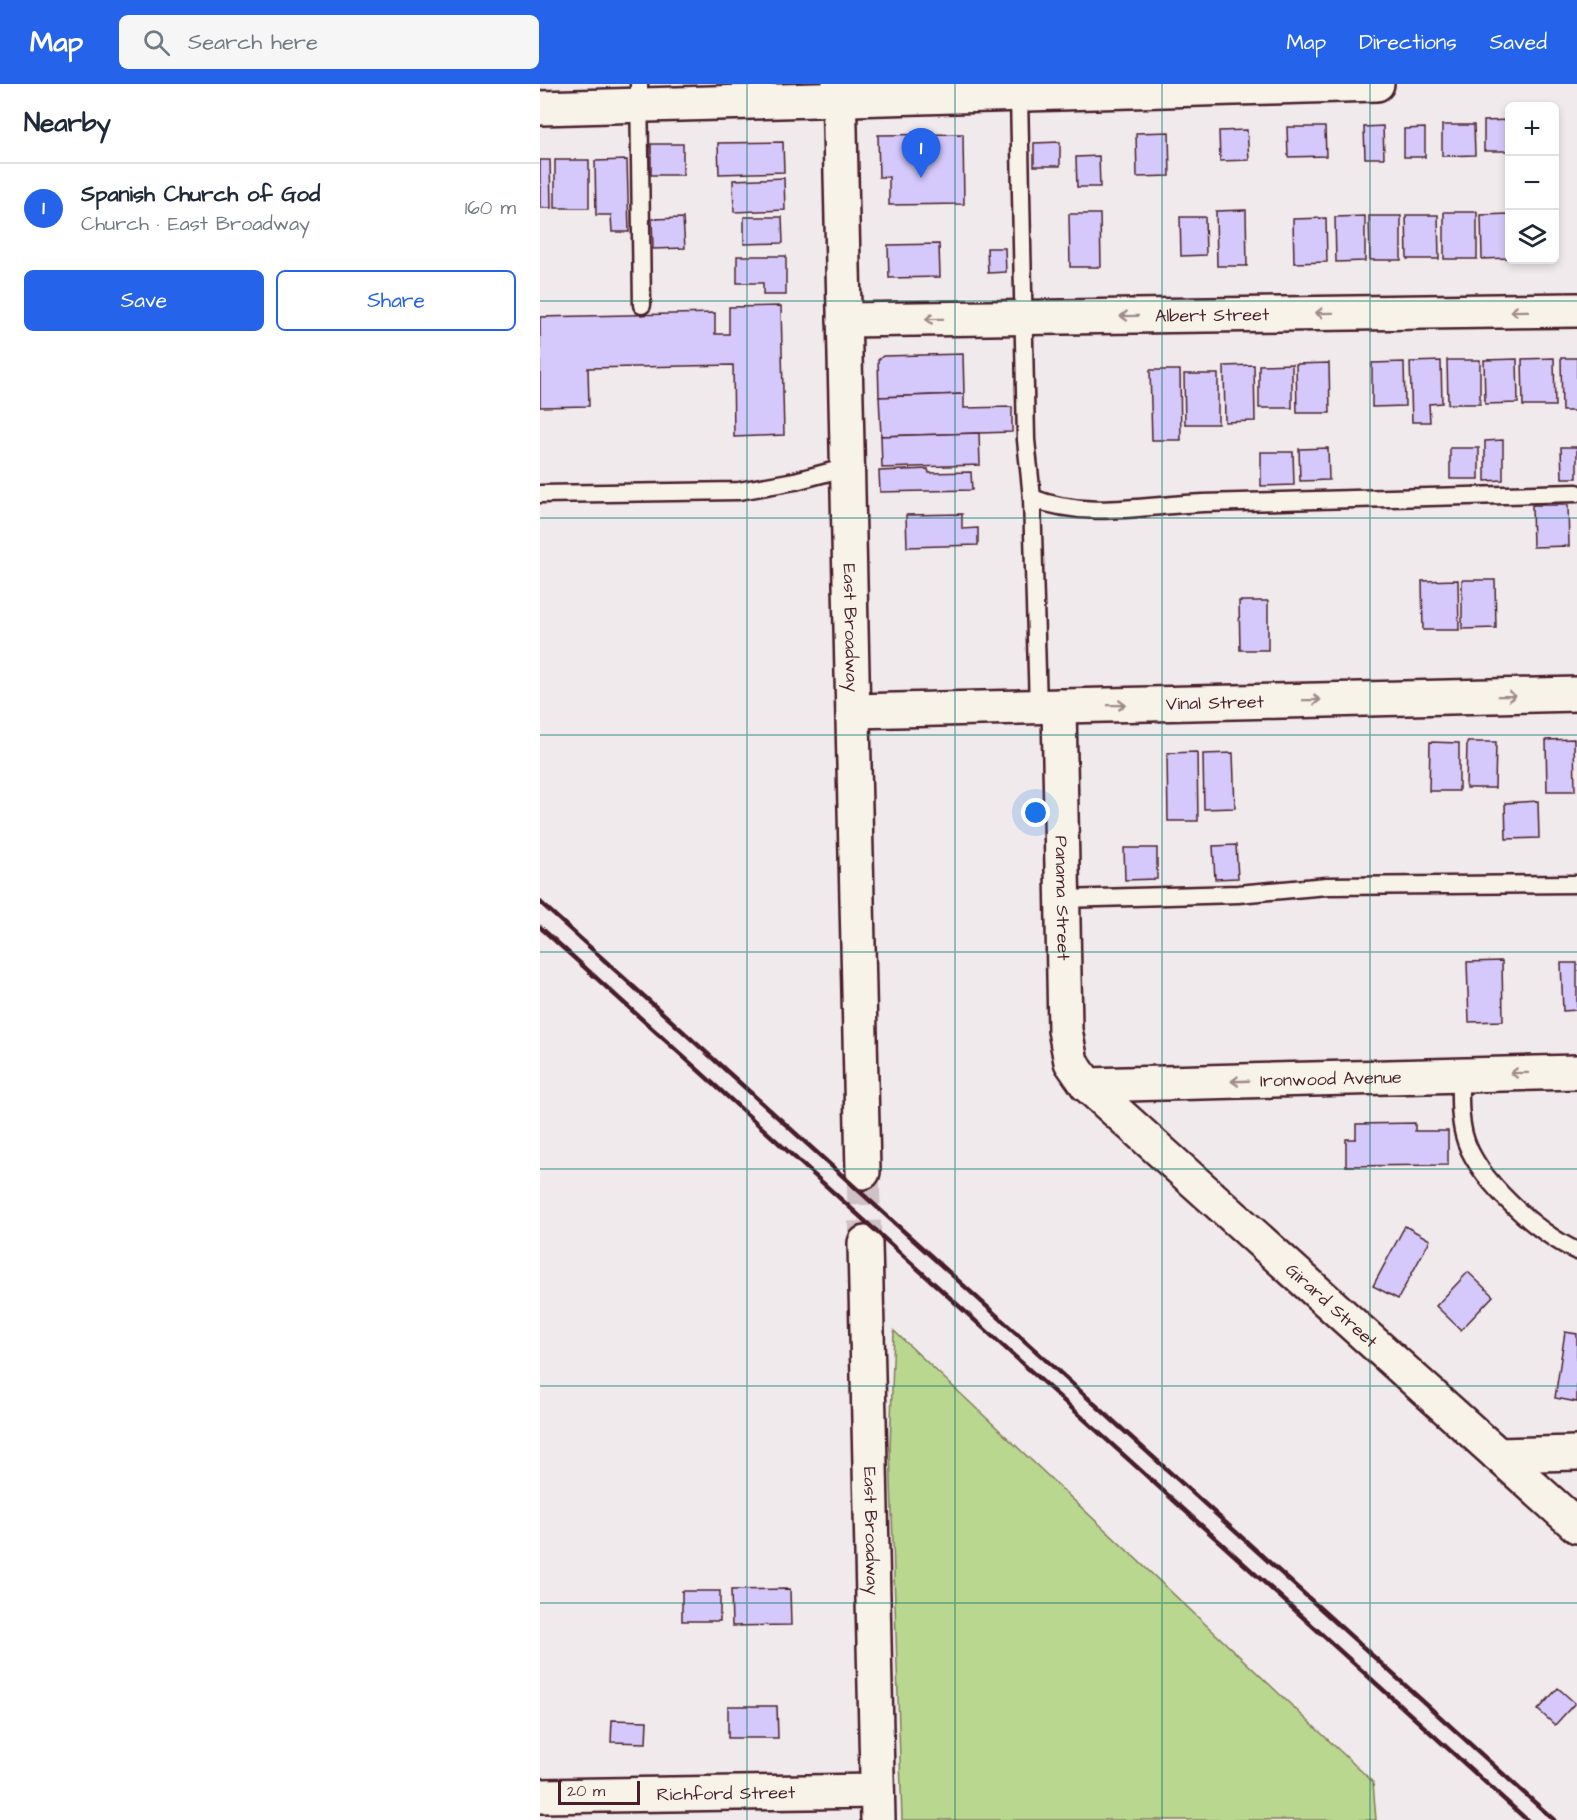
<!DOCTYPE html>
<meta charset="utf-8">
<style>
body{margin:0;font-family:"Architects Daughter",sans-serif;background:#f6f6f7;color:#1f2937}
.controls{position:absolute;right:18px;top:18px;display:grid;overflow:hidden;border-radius:9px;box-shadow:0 3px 9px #0003}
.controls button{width:54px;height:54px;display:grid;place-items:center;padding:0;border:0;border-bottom:2px solid #e0e1e3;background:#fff;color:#1f2937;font:30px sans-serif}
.scale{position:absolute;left:18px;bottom:15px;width:82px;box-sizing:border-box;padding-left:6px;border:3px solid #4a1f2b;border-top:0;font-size:16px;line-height:21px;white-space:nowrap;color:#4a1f2b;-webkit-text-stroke:4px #f7f3e8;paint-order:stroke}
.you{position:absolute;left:496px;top:729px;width:21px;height:21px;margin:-15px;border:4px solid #fff;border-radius:50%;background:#1a73e8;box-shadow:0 0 0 9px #1a73e833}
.badge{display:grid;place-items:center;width:39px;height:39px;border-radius:50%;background:#2563eb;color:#fff;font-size:20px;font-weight:700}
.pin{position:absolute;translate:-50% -50px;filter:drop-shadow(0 2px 3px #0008)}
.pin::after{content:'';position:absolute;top:32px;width:21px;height:18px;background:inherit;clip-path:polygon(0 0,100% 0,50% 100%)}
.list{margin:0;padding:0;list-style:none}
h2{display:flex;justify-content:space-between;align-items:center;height:78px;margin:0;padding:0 24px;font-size:26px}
h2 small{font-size:20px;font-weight:400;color:#747a83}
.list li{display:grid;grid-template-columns:39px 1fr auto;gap:18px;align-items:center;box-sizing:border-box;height:90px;padding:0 24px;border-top:2px solid #e0e1e3}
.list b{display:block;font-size:22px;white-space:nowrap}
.list p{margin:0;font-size:20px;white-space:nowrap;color:#747a83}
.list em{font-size:20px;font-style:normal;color:#747a83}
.actions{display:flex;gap:12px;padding:18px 24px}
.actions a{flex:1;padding:14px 0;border:2px solid #2563eb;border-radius:9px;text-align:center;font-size:21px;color:#2563eb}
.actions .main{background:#2563eb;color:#fff}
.icon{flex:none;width:33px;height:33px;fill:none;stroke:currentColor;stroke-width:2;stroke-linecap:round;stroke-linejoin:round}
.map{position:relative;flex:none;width:1037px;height:1736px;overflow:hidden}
header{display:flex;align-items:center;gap:36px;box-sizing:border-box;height:84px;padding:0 30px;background:#2563eb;color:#fff}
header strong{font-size:28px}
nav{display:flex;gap:33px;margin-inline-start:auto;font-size:21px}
.search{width:420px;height:54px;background:#f6f6f7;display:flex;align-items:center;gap:15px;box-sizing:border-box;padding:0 21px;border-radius:9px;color:#747a83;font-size:22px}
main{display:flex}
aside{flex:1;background:#fff}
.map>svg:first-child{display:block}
.green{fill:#b9d78f;stroke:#827b5d;stroke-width:1.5}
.building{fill:#d5c8fa;stroke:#4a1f2b;stroke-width:1.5}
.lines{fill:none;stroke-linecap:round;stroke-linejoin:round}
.secondary-tunnel{stroke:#cfc1c5;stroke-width:33;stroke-dasharray:33 16;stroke-linecap:butt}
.lane-casing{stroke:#4a1f2b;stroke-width:21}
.street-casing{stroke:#4a1f2b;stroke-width:38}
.secondary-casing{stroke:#4a1f2b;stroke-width:38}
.lane{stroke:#f7f3e8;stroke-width:16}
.street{stroke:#f7f3e8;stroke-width:33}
.secondary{stroke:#f7f3e8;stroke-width:33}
.rail{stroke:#4a1f2b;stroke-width:4.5}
.oneway{stroke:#a0898a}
.grid{fill:none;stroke:#0f766e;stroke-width:1.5;stroke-opacity:0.55}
.labels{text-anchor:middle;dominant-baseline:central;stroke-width:6;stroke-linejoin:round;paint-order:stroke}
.street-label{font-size:18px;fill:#4a1f2b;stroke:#f7f3e8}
</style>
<header>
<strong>Map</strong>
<div class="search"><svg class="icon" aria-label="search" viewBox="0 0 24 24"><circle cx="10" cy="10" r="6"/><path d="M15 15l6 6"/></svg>Search here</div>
<nav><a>Map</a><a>Directions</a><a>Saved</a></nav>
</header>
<main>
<aside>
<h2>Nearby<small></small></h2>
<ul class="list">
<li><span class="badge">1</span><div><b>Spanish Church of God</b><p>Church · East Broadway</p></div><em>160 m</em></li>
</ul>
<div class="actions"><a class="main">Save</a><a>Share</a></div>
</aside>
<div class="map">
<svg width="1037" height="1736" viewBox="0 0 1037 1736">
<rect width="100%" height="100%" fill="#f0eaec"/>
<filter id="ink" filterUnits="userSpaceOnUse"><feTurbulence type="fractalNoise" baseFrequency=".0167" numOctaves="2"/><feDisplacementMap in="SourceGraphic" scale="12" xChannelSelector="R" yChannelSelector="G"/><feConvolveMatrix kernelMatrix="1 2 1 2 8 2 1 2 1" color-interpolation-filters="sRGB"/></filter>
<g filter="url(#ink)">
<path class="green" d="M354 1247 833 1698 836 1736H362L350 1365Z"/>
<g class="building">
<path d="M969 36V67H944V37Z"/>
<path d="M902 41H934L935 71 902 72Z"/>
<path d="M843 42 844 74H825L824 43Z"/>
<path d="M747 43H785L786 72 748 73Z"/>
<path d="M885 44V73H864V45Z"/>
<path d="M707 46 709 76 680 77 679 47Z"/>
<path d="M629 48 630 92 597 93 596 49Z"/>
<path d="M423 50 424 120 349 121V93H339L338 51Z"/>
<path d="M243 58 244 88 179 90 178 59Z"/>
<path d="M520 58V82H494V59Z"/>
<rect x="111" y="60" width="32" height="31"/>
<path d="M559 72 560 103H537L536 73Z"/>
<path d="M0 76H10L11 124H0Z"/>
<rect x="15" y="76" width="34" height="48"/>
<path d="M87 76 89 148H72L71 131H56L55 77Z"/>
<path d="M244 94 245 126 194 128 193 96Z"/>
<path d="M706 126 707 182H677L676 127Z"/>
<rect x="904" y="128" width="33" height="47"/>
<path d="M529 130H560L561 183H530Z"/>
<path d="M969 130V174L942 175 941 131Z"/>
<path d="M866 131H898L899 175H867Z"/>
<path d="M825 132V177L796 178 795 133Z"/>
<path d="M829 132H861V176H830Z"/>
<path d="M204 133H242L243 159 204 160Z"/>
<path d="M640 133H665L666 171 641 172Z"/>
<path d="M143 134 145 164 113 165 112 135Z"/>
<path d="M786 134 787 178 754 179 753 135Z"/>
<path d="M399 160 400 193 349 194 348 161Z"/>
<path d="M447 164H465L466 188 448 189Z"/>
<path d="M197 172H246V211H223V199H197Z"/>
<path d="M241 222 244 351 194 353 193 281 48 284 49 322 0 323V233L175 229V250H189V223Z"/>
<path d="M423 270 424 310 339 313 338 276 343 272Z"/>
<path d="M1014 274 1015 322H983L982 275Z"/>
<path d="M1021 274H1037V327H1022Z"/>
<path d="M977 275 978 319 945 320 944 276Z"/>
<path d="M907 276H940V320H908Z"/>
<path d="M901 277 902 319 889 320 890 338H872L870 278Z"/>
<path d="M864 278 865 322 832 323V279Z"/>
<path d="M789 279 790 329H757L756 280Z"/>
<path d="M752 280V324H719V281Z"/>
<path d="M714 281 715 337 685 338 684 282Z"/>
<path d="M610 286H640L641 356H612Z"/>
<path d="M644 290H678V340H645Z"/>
<path d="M424 310V324L472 323V348L341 352 339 313Z"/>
<path d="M439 349 440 381 342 384 341 352Z"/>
<path d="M963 356V396L945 397V357Z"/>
<path d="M1021 363H1037V394H1022Z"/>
<path d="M788 364 789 396 760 397 759 365Z"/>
<rect x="910" y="364" width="29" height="31"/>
<path d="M721 368H753L754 401 721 402Z"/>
<path d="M388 385 389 389 431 388 432 406 340 408 339 387Z"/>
<path d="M992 421H1028L1029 462 993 463Z"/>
<path d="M422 430V445L438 444V461L367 463 366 431Z"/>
<path d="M918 496 919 546H883L882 497Z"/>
<path d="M922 496H955L956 544 922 545Z"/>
<path d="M699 517H728V566H700Z"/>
<path d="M1034 655 1035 707H1007L1006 656Z"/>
<path d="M890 658 919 659V707H889Z"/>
<path d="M927 658H956L955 704H926Z"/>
<path d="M657 668 658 737H628L627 669Z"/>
<path d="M693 669 695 724 664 725 663 670Z"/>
<path d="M998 717 999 754 966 755 965 719Z"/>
<path d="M696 761 698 794 675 795 673 762Z"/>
<path d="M584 764H617V795L585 796Z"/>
<path d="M962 877 963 937 929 938 927 878Z"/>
<path d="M1021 879H1037V926L1023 927Z"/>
<path d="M875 1039V1047H908V1081L806 1082V1055H816V1040Z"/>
<path d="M865 1142 890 1156 858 1215 833 1202Z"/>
<path d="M928 1188 953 1212 921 1246 896 1222Z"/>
<path d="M1025 1248 1037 1250V1318L1015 1314Z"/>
<path d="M250 1505 251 1541 192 1542 191 1506Z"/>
<rect x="142" y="1507" width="38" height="30"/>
<path d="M1018 1604 1035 1619 1015 1641 998 1626Z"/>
<path d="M188 1622H237L238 1654H188Z"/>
<path d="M72 1636 107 1637 106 1659 71 1658Z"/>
</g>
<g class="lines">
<path class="secondary-tunnel" d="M323 1088 325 1159"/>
<defs>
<g id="lane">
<path d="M99 0 102 221"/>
<path d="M479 11 486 356 492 414 498 623"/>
<path d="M0 410 199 407 255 397 308 383"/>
<path d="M492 414C547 436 606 421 663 419 788 416 912 412 1037 409"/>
<path d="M522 815 698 810 787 802 1037 800"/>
<path d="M920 991C920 1011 919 1031 924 1051 935 1094 998 1150 1037 1167"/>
</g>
<g id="street">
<path d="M0 24 837 0"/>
<path id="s1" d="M304 236 1037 226"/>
<path id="s2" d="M519 622 525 946 531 978 547 1001 1037 1442"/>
<path id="s3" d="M313 627 1037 610"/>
<path id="s4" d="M547 1001 1037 988"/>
<path d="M958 1371 1037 1369"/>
<path id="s5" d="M0 1712 337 1707"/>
</g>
<g id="secondary">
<path id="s6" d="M299 0 323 1088"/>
<path id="s7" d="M325 1159 338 1736"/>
</g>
</defs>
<use href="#lane" class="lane-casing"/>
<use href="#street" class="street-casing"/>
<use href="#secondary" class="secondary-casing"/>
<use href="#lane" class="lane"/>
<use href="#street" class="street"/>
<use href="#secondary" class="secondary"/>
<g class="rail">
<path d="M0 818 1014 1736"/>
<path d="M0 843 987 1736"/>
</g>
</g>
<defs><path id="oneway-shaft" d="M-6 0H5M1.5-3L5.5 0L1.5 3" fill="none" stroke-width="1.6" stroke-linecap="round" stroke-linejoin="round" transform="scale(1.5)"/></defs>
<g class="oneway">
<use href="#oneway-shaft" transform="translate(979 227) rotate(179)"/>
<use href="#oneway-shaft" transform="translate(784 229) rotate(179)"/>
<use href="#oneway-shaft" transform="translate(589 232) rotate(179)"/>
<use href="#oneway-shaft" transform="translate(394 235) rotate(179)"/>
<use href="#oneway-shaft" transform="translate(967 612) rotate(-1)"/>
<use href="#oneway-shaft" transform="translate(772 616) rotate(-1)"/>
<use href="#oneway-shaft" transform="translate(577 621) rotate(-1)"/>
<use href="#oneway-shaft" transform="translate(979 989) rotate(179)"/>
<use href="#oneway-shaft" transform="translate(700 997) rotate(178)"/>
</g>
</g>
<path class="grid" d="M207 0V1736M415 0V1736M622 0V1736M830 0V1736M0 217H1037M0 434H1037M0 651H1037M0 868H1037M0 1085H1037M0 1302H1037M0 1519H1037"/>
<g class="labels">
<g class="street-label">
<text stroke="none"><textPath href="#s1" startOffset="368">Albert Street</textPath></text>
<text stroke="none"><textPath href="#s6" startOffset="544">East Broadway</textPath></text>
<text stroke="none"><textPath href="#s3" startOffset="362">Vinal Street</textPath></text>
<text stroke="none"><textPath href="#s2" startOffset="192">Panama Street</textPath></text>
<text stroke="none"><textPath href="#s4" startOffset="244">Ironwood Avenue</textPath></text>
<text stroke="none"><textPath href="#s2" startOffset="714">Girard Street</textPath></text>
<text stroke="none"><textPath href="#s7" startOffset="288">East Broadway</textPath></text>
<text stroke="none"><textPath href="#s5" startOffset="186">Richford Street</textPath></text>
</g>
</g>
</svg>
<div class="controls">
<button>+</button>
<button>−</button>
<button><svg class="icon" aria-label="layers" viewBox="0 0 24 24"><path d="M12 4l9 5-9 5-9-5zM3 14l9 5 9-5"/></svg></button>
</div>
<div class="scale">20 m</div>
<div class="you"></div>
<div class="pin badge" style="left:381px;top:94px">1</div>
</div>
</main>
